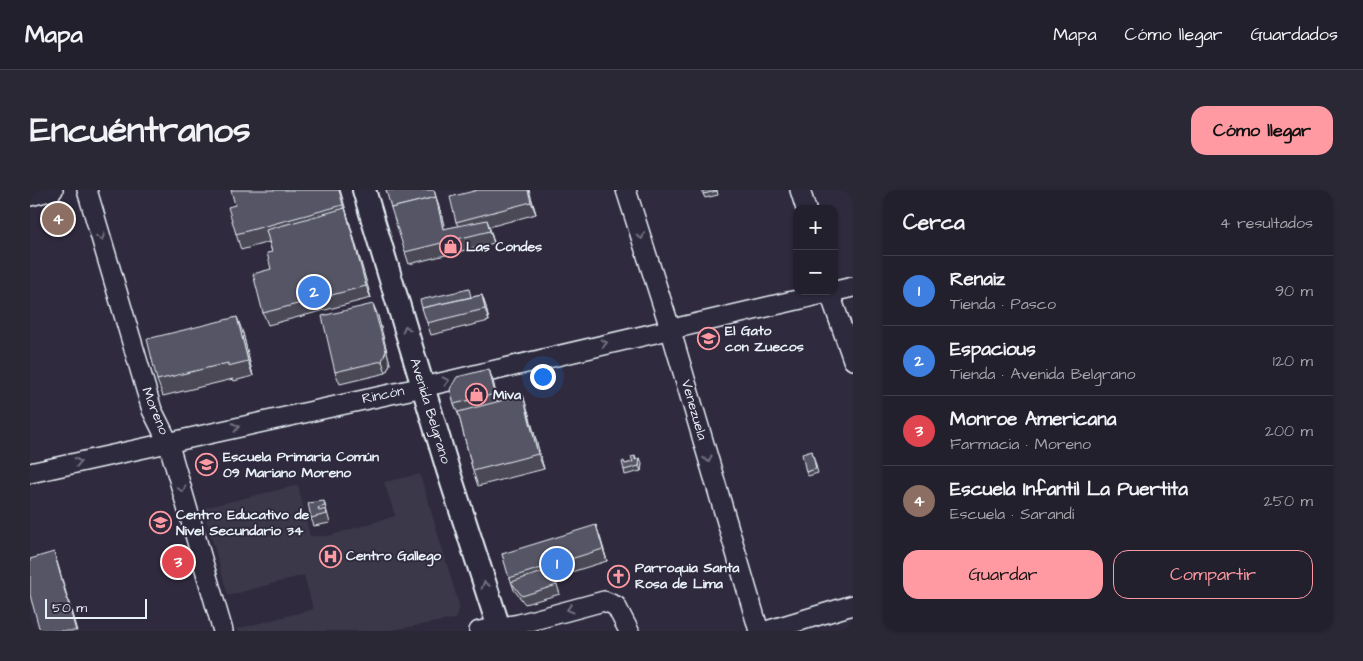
<!DOCTYPE html>
<html lang="es">
<meta charset="utf-8">
<style>
body{margin:0;font-family:"Architects Daughter",sans-serif;background:#2b2836;color:#f1f3f6}
.controls{position:absolute;right:15px;top:15px;display:grid;overflow:hidden;border-radius:10px;box-shadow:0 1px 4px #0004}
.controls button{width:45px;height:45px;display:grid;place-items:center;padding:0;border:0;border-bottom:1px solid #403e4a;background:#23202e;color:#f1f3f6;font:25px sans-serif}
.scale{position:absolute;left:15px;bottom:12px;width:102px;box-sizing:border-box;padding-left:5px;border:2px solid #e8f1f8;border-top:0;font-size:14px;line-height:18px;white-space:nowrap;color:#e8f1f8;-webkit-text-stroke:4px #2f2a3d;paint-order:stroke}
.you{position:absolute;left:512px;top:186px;width:18px;height:18px;margin:-12px;border:4px solid #fff;border-radius:50%;background:#1a73e8;box-shadow:0 0 0 8px #1a73e833}
.badge{display:grid;place-items:center;width:32px;height:32px;border-radius:50%;background:#ff9aa2;color:#fff;font-size:16px;font-weight:700}
.pin{position:absolute;translate:-50% -50%;border:2px solid #fff;box-shadow:0 1px 5px #0006}
.list{margin:0;padding:0;list-style:none}
h2{display:flex;justify-content:space-between;align-items:center;height:65px;margin:0;padding:0 20px;font-size:21px}
h2 small{font-size:16px;font-weight:400;color:#a3a3aa}
.list li{display:grid;grid-template-columns:32px 1fr auto;gap:15px;align-items:center;box-sizing:border-box;height:70px;padding:0 20px;border-top:1px solid #403e4a}
.list b{display:block;font-size:19px;white-space:nowrap}
.list p{margin:0;font-size:16px;white-space:nowrap;color:#a3a3aa}
.list em{font-size:16px;font-style:normal;color:#a3a3aa}
.actions{display:flex;gap:10px;padding:15px 20px}
.actions a{flex:1;padding:11px 0;border:1px solid #ff9aa2;border-radius:15px;text-align:center;font-size:18px;color:#ff9aa2}
.actions .main{background:#ff9aa2;color:#111}
.map{position:relative;flex:none;width:823px;height:441px;overflow:hidden;border-radius:15px}
header{display:flex;align-items:center;gap:30px;box-sizing:border-box;height:70px;padding:0 25px;background:#23202e;border-bottom:1px solid #403e4a}
header strong{font-size:24px}
nav{display:flex;gap:28px;margin-inline-start:auto;font-size:18px}
.intro{display:flex;align-items:center;justify-content:space-between;box-sizing:border-box;height:120px;padding:0 30px}
h1{margin:0;font-size:35px}
.button{padding:12px 22px;border-radius:15px;background:#ff9aa2;color:#111;font-size:18px;font-weight:700}
main{display:flex;gap:30px;padding:0 30px}
aside{flex:1;background:#23202e;border-radius:15px;box-shadow:0 1px 4px #0004}
.map>svg:first-child{display:block}
.built{fill:#3b3749}
.lines{fill:none;stroke-linecap:round;stroke-linejoin:round}
.minor-casing{stroke:#e8f1f8;stroke-width:22}
.major-casing{stroke:#e8f1f8;stroke-width:26}
.minor{stroke:#2f2a3d;stroke-width:19}
.major{stroke:#2f2a3d;stroke-width:22}
.wall{fill:#4b4957;stroke:#e8f1f8}
.shaded-wall{fill:#3d3c47;stroke:#e8f1f8}
.building{fill:#575565;stroke:#e8f1f8}
.oneway{stroke:#70707e}
.labels{text-anchor:middle;dominant-baseline:central;stroke-width:4;stroke-linejoin:round;paint-order:stroke}
.poi-label{font-size:14px;font-weight:bold;fill:#e8f1f8;stroke:#2f2a3d;text-anchor:start}
.street-label{font-size:14px;fill:#e8f1f8;stroke:#2f2a3d}
</style>
<header>
<strong>Mapa</strong>
<nav><a>Mapa</a><a>Cómo llegar</a><a>Guardados</a></nav>
</header>
<div class="intro"><h1>Encuéntranos</h1><a class="button">Cómo llegar</a></div>
<main>
<div class="map">
<svg width="823" height="441" viewBox="0 0 823 441">
<rect width="100%" height="100%" fill="#2f2a3d"/>
<filter id="ink" filterUnits="userSpaceOnUse"><feTurbulence type="fractalNoise" baseFrequency=".02" numOctaves="2"/><feDisplacementMap in="SourceGraphic" scale="10" xChannelSelector="R" yChannelSelector="G"/><feConvolveMatrix kernelMatrix="1 2 1 2 8 2 1 2 1" color-interpolation-filters="sRGB"/></filter>
<g filter="url(#ink)">
<path class="built" d="M390 284 430 418 425 429 356 441H207L206 439 283 419 274 385 198 406 173 318 268 295 280 346H298L365 326 354 292Z"/>
<g class="lines">
<defs>
<g id="minor">
<path d="M57 0 122 220 138 252 193 441"/>
<path d="M596 0 640 138 729 441"/>
<path d="M770 0 776 19"/>
<path d="M0 6 23 0"/>
<path d="M799 101 823 170"/>
<path d="M0 283 393 197 823 97"/>
<path d="M449 441 489 434 574 411 586 416 599 441"/>
<path d="M736 441 823 415"/>
</g>
<path id="major" d="M334 0 418 280 470 441"/>
</defs>
<use href="#minor" class="minor-casing"/>
<use href="#major" class="major-casing"/>
<use href="#minor" class="minor"/>
<use href="#major" class="major"/>
</g>
<g class="wall">
<path d="M310 0 341 108 238 135 233 123 241 79 242 62 239 52 211 60 206 44 205 15Z"/>
<path d="M499 0 506 24 459 37 464 53 379 74 375 62 410 20 415 39 428 36 426 32Z"/>
<path d="M687 0 688 5 675 8 673 4Z"/>
<path d="M452 105 456 117 459 131 401 145 397 133 442 107Z"/>
<path d="M343 114 348 126 360 174 356 183 310 194 305 182Z"/>
<path d="M213 143 223 186 204 191 203 189 133 206 127 190Z"/>
<path d="M463 191 468 212 498 221 514 279 448 296 443 281 429 226 424 214Z"/>
<path d="M782 261 788 283 778 286 776 282Z"/>
<path d="M605 266 606 269 612 273 611 281 595 285 594 280 595 274 603 272Z"/>
<path d="M294 311 300 333 284 336 281 328Z"/>
<path d="M570 347 577 371 522 388 527 395 530 404 495 414 484 400 472 364Z"/>
</g>
<g class="shaded-wall">
<path d="M309 0H310L319 31 313 15Z"/>
<path d="M404 0 410 20 418 51 413 39Z"/>
<path d="M498 0H499L506 24 501 12Z"/>
<path d="M315 18 319 31 341 108 336 96Z"/>
<path d="M457 30 461 42 464 53 460 41Z"/>
<path d="M452 105 456 117 459 131 455 119Z"/>
<path d="M343 114 348 126 360 174 356 183 352 171Z"/>
<path d="M207 127 213 143 223 186 218 171Z"/>
<path d="M459 179 463 191 469 216 465 204Z"/>
<path d="M493 205 498 221 514 279 508 264Z"/>
<path d="M610 268 612 273 611 281 609 276Z"/>
<path d="M566 335 570 347 577 371 573 359Z"/>
<path d="M24 362 29 378 47 441H46Z"/>
</g>
<g class="building">
<path d="M201 0H309L313 15 206 44 198 17 205 15Z"/>
<path d="M356 0H404L407 11 406 7 361 18Z"/>
<path d="M448 0H498L501 12 426 32 420 7Z"/>
<path d="M673 0H687V1L673 4Z"/>
<path d="M406 7 413 39 457 30 460 41 375 62 361 18Z"/>
<path d="M315 18 336 96 233 123 223 84 241 79 237 63 242 62 236 40Z"/>
<path d="M439 99 441 107 392 118 390 110Z"/>
<path d="M452 105 455 119 397 133 392 118Z"/>
<path d="M343 114 356 161 352 171 305 182 292 126Z"/>
<path d="M207 127 218 171 198 176V173L127 190 117 149Z"/>
<path d="M459 179 465 204 424 214 420 199 427 187Z"/>
<path d="M493 205 508 264 443 281 428 222Z"/>
<path d="M782 261 786 279 776 282 772 264Z"/>
<path d="M605 266V270L610 268 609 276 594 280 592 272 594 271 595 274 603 272 601 267Z"/>
<path d="M294 311 295 316 288 318 289 321 296 319 297 324 281 328 278 313Z"/>
<path d="M566 335 573 359 479 388 472 364Z"/>
<path d="M24 362 46 441H10L0 405V369Z"/>
<path d="M516 381 527 395 492 406 481 392Z"/>
</g>
<defs><path id="oneway-chevron" d="M-2-3.5L2.5 0L-2 3.5" fill="none" stroke-width="1.6" stroke-linecap="round" stroke-linejoin="round" transform="scale(1.25)"/></defs>
<g class="oneway">
<use href="#oneway-chevron" transform="translate(611 46) rotate(72)"/>
<use href="#oneway-chevron" transform="translate(71 47) rotate(74)"/>
<use href="#oneway-chevron" transform="translate(376 139) rotate(-107)"/>
<use href="#oneway-chevron" transform="translate(574 153) rotate(-13)"/>
<use href="#oneway-chevron" transform="translate(416 191) rotate(-13)"/>
<use href="#oneway-chevron" transform="translate(206 237) rotate(-12)"/>
<use href="#oneway-chevron" transform="translate(678 269) rotate(74)"/>
<use href="#oneway-chevron" transform="translate(48 272) rotate(-12)"/>
<use href="#oneway-chevron" transform="translate(152 299) rotate(74)"/>
<use href="#oneway-chevron" transform="translate(455 395) rotate(-108)"/>
<use href="#oneway-chevron" transform="translate(540 419) rotate(164)"/>
</g>
</g>
<defs>
<symbol id="shop-ring" viewBox="-11 -11 22 22"><circle r="9.5" fill="#2f2a3d" stroke="#ff9aa2" stroke-width="1.5"/><path d="M-5-2.5h2.3a2.7 3.5 0 0 1 5.4 0H5L5.5 6h-11ZM-1.5-2.5h3a1.5 2.3 0 0 0-3 0Z" fill="#ff9aa2"/></symbol>
<symbol id="school-ring" viewBox="-11 -11 22 22"><circle r="9.5" fill="#2f2a3d" stroke="#ff9aa2" stroke-width="1.5"/><path d="M0-5L7-2L0 1L-7-2ZM-4 1L0 2.5L4 1V4Q0 6-4 4Z" fill="#ff9aa2"/></symbol>
<symbol id="hospital-ring" viewBox="-11 -11 22 22"><circle r="9.5" fill="#2f2a3d" stroke="#ff9aa2" stroke-width="1.5"/><path d="M-5-5h3v3.5h4V-5h3V5h-3V1.5h-4V5h-3Z" fill="#ff9aa2"/></symbol>
<symbol id="church-ring" viewBox="-11 -11 22 22"><circle r="9.5" fill="#2f2a3d" stroke="#ff9aa2" stroke-width="1.5"/><path d="M-1.2-6h2.4v3.5h3.3v2.4h-3.3V6h-2.4V-.1h-3.3v-2.4h3.3Z" fill="#ff9aa2"/></symbol>
</defs>
<g fill-rule="evenodd">
<use href="#shop-ring" x="408" y="44" width="25" height="25"/>
<use href="#school-ring" x="666" y="136" width="25" height="25"/>
<use href="#shop-ring" x="434" y="192" width="25" height="25"/>
<use href="#school-ring" x="164" y="262" width="25" height="25"/>
<use href="#school-ring" x="118" y="320" width="25" height="25"/>
<use href="#hospital-ring" x="288" y="354" width="25" height="25"/>
<use href="#church-ring" x="576" y="374" width="25" height="25"/>
</g>
<g class="labels">
<g class="poi-label">
<text x="436" y="57">Las Condes</text>
<text x="695" y="141">El Gato<tspan x="695" dy="16">con Zuecos</tspan></text>
<text x="463" y="205">Miva</text>
<text x="193" y="267">Escuela Primaria Común<tspan x="193" dy="16">09 Mariano Moreno</tspan></text>
<text x="146" y="325">Centro Educativo de<tspan x="146" dy="16">Nivel Secundario 34</tspan></text>
<text x="316" y="366">Centro Gallego</text>
<text x="605" y="378">Parroquia Santa<tspan x="605" dy="16">Rosa de Lima</tspan></text>
</g>
<g class="street-label">
<text transform="translate(353 205) rotate(-12)">Rincón</text>
<text transform="translate(664 220) rotate(74)">Venezuela</text>
<text transform="translate(125 221) rotate(68)">Moreno</text>
<text transform="translate(400 221) rotate(73)">Avenida Belgrano</text>
</g>
</g>
</svg>
<div class="controls">
<button>+</button>
<button>−</button>
</div>
<div class="scale">50 m</div>
<div class="you"></div>
<div class="pin badge" style="left:527px;top:374px;background:#3f7fe0">1</div>
<div class="pin badge" style="left:284px;top:102px;background:#3f7fe0">2</div>
<div class="pin badge" style="left:148px;top:372px;background:#e0444e">3</div>
<div class="pin badge" style="left:28px;top:29px;background:#8d6e63">4</div>
</div>
<aside>
<h2>Cerca<small>4 resultados</small></h2>
<ul class="list">
<li><span class="badge" style="background:#3f7fe0">1</span><div><b>Renaiz</b><p>Tienda · Pasco</p></div><em>90 m</em></li>
<li><span class="badge" style="background:#3f7fe0">2</span><div><b>Espacious</b><p>Tienda · Avenida Belgrano</p></div><em>120 m</em></li>
<li><span class="badge" style="background:#e0444e">3</span><div><b>Monroe Americana</b><p>Farmacia · Moreno</p></div><em>200 m</em></li>
<li><span class="badge" style="background:#8d6e63">4</span><div><b>Escuela Infantil La Puertita</b><p>Escuela · Sarandí</p></div><em>250 m</em></li>
</ul>
<div class="actions"><a class="main">Guardar</a><a>Compartir</a></div>
</aside>
</main>
